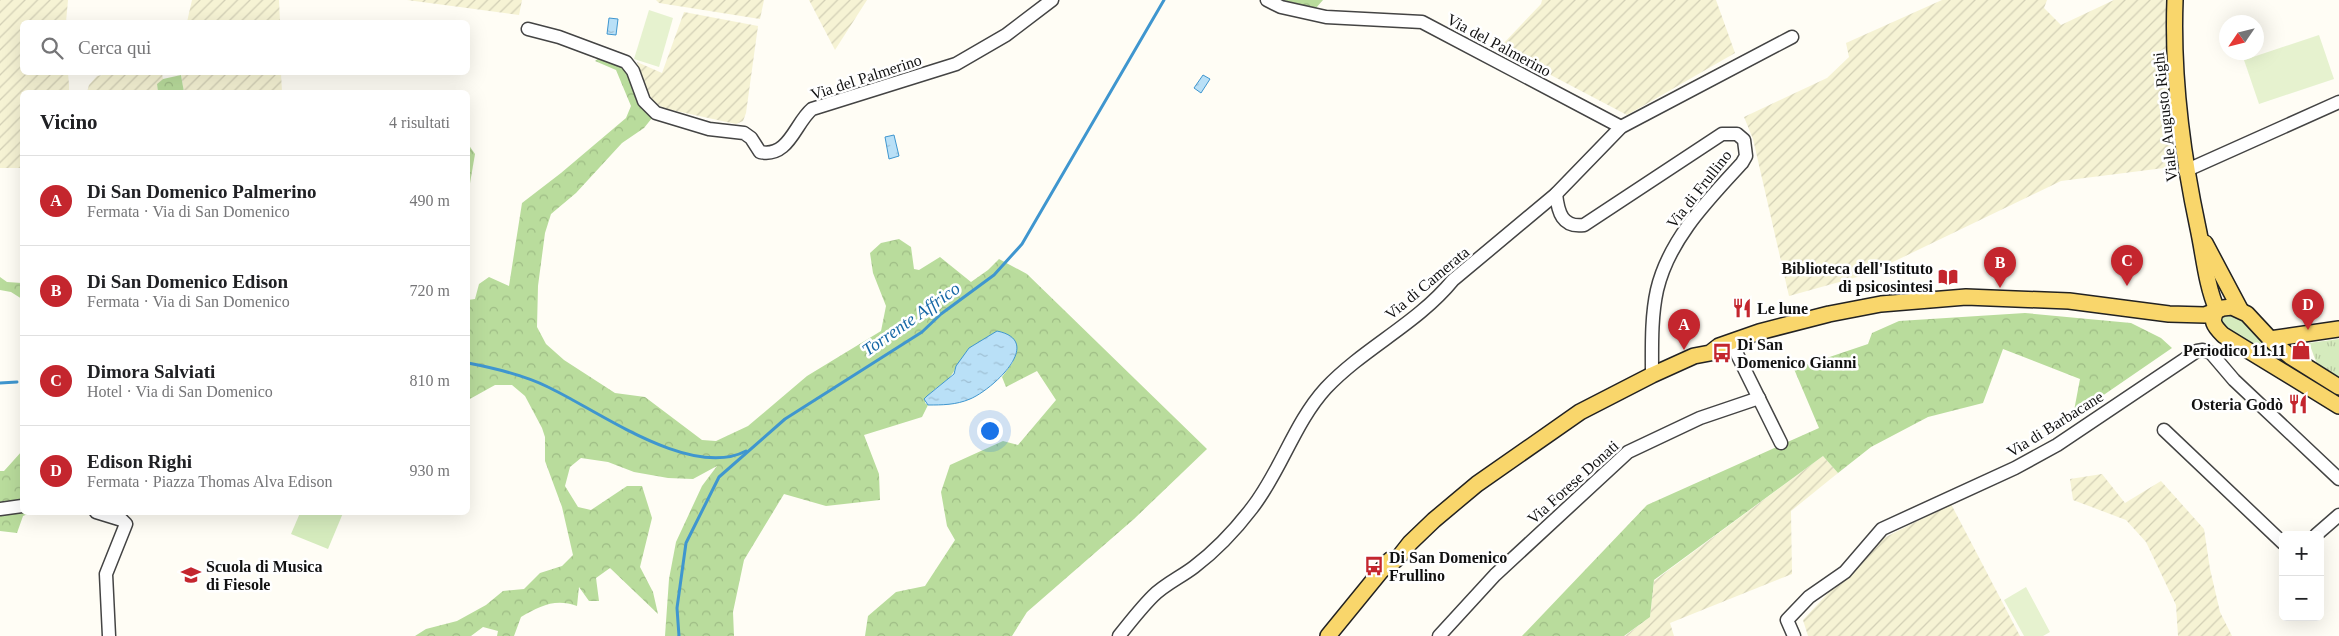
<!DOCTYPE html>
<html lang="it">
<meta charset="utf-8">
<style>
body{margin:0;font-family:"Times New Roman",serif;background:#f2f2f2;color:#202124}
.controls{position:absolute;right:15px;bottom:15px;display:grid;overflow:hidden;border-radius:8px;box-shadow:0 5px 20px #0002}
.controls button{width:45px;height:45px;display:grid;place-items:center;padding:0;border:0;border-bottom:1px solid #e0e0e0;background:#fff;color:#202124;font:25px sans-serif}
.compass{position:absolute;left:2219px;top:15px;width:45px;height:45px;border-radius:50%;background:#fff;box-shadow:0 5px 20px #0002;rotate:235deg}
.you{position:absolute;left:989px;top:430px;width:18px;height:18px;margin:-12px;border:4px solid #fff;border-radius:50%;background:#1a73e8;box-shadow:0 0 0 8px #1a73e833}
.badge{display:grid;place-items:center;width:32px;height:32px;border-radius:50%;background:#c4262e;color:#fff;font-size:16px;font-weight:700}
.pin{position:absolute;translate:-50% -41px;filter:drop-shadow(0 1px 2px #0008)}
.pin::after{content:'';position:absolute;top:26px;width:18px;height:15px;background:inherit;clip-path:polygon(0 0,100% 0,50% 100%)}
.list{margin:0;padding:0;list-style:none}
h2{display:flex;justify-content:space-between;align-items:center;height:65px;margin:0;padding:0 20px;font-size:21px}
h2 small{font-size:16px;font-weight:400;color:#757577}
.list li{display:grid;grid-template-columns:32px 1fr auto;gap:15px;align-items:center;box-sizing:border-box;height:90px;padding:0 20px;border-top:1px solid #e0e0e0}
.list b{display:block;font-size:19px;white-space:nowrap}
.list p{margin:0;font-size:16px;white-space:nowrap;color:#757577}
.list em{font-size:16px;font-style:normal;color:#757577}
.icon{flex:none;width:28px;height:28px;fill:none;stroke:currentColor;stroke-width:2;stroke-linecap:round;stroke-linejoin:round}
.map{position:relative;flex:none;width:2339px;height:636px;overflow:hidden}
.search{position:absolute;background:#fff;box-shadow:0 5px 20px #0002;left:20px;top:20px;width:450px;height:55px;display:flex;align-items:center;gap:12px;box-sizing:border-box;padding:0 18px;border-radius:8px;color:#757577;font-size:19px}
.panel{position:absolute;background:#fff;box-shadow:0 5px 20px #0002;left:20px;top:90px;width:450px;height:425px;border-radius:8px}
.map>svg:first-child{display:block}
.farmland{fill:url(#farmland-furrows)}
.grass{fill:#d5ebbd}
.forest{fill:url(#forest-crowns)}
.park{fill:url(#park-tufts)}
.pitch{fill:#e6f2cf}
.water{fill:url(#water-ripples);stroke:#3f96cf}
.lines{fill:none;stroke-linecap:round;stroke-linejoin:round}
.stream{stroke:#3f96cf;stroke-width:3}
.minor-casing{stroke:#444;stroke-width:15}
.major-casing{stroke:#222;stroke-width:18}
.minor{stroke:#fff;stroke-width:12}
.major{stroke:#f9d66b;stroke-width:15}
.labels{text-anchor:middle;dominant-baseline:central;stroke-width:5;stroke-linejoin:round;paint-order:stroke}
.street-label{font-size:16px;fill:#111;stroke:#fff}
.poi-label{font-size:16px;font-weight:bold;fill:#111;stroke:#fff;text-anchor:start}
.water-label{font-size:18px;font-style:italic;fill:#1768a6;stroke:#fff}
</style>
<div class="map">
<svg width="2339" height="636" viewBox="0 0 2339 636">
<defs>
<pattern id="farmland-furrows" width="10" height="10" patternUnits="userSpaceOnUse" patternTransform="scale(1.25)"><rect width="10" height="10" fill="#f6f3d4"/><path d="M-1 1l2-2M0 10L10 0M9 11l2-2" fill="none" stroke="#d2cfb5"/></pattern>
<pattern id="forest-crowns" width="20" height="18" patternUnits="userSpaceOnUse" patternTransform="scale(1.25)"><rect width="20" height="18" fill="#b9dc9c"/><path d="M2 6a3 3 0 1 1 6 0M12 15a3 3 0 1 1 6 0" fill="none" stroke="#9ebc85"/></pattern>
<pattern id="park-tufts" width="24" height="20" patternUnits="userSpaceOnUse" patternTransform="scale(1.25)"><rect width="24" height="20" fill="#d5ebbd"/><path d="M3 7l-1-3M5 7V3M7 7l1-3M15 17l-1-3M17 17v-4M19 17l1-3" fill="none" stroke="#b6c8a1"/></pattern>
<pattern id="water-ripples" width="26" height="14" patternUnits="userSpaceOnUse" patternTransform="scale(1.25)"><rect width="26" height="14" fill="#b9e0f7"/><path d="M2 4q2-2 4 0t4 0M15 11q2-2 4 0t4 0" fill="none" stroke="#9ebfd3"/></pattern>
</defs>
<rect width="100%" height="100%" fill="#fffdf5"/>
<g class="farmland">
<path d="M0 0H68L66 22H22V72L68 73 69 85V92H22V168H0Z"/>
<path d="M192 0H279L280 22H187Z"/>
<path d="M407 0H522L519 15Z"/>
<path d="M656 0H764L760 19 659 3Z"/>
<path d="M809 0H867L835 50Z"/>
<path d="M1542 0H1716L1735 53 1627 115 1499 48 1541 4Z"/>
<path d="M1942 0H2047L2044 8 2061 25 2114 0H2168L2172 167 2061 181 1868 274 1789 296 1753 139 1744 117 1827 78 1849 57 1846 43Z"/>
<path d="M684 12 758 26 746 113 743 121 736 124 667 109 656 104 649 95 637 62 662 73Z"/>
<path d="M113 73H162L163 79 157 84 158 92H87L89 85 97 76Z"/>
<path d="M181 73H281L282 92H184Z"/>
<path d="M1823 456 1838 473 1791 511 1792 574 1670 623 1674 636H1625L1650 617 1654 581Z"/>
<path d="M2102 474 2125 503 2161 481 2204 529 2210 569 2220 612 2232 636H2178L2176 605 2146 542 2126 520 2073 500 2070 479Z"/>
<path d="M1951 504 2020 636H1808L1803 620 1876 542Z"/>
</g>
<g class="grass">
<path d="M2232 312 2339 392V401L2223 331 2219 316Z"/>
<path d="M300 513H343L328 549 291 534Z"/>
</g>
<g class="forest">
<path d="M1283 0H1323L1316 8Z"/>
<path d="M604 54 626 62 656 113 644 128 622 143 576 193 551 214 545 233 538 286 537 327 546 344 564 360 615 393 645 397 702 440 716 441 748 426 807 376 881 331 886 306 873 273 870 253 881 243 899 239 911 247 914 269 919 270 940 257 971 282 988 270 999 259 1027 274 1207 449 1134 519 1027 612 1012 636H865L868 616 896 592 925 586 955 540 947 526 941 492 950 465 1003 441 1018 445 1056 400 1037 371 1006 387 1002 377 1013 362 956 366C952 383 929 387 925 403L928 405 922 417 864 435 879 474 880 500 826 506 784 494 744 560 733 612 734 636H665L669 579 676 542 702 486 717 466 693 479 668 478 634 472 608 462 581 458 570 467 565 486 578 507 591 510 627 486H642L652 518 640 567 653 592 658 614 610 568 596 578 599 601H589L579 587 577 606C555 598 540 606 521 617L514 636H497L498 631 483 627 471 636H415L426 629 457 621 486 605 503 591 524 589 540 573 562 566 573 555 562 507 545 461V437L542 428 525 396 512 385H495L468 400V300L475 299 479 284 489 277 509 286 522 203 561 173 626 118 631 106 616 70 595 61Z"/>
<path d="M181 75 184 92H158L157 84 163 79Z"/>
<path d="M468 144 475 154 468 195Z"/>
<path d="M0 277 7 282 22 283V299L11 292 0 290Z"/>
<path d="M2025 313 2131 323 2161 338 2172 348 2073 416 2080 379 2003 349 1983 403 1928 417 1871 447 1838 473 1823 456 1654 580 1650 617 1624 636H1522L1647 505 1819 428 1794 369 1868 344 1872 333 1899 321Z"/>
<path d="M22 451V512L30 513 23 516 17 533 0 531V471H4Z"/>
</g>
<path class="park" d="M2339 339V377L2317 364 2309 343Z"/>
<g class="pitch">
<path d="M649 10 673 18 659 67 634 59Z"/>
<path d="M2319 35 2334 79 2259 104 2244 60Z"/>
<path d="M2026 587 2050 632 2043 636H2024L2004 600Z"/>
</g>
<g class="water">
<path d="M609 18 618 19 616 35 607 34Z"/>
<path d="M1203 75 1210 79 1201 93 1194 88Z"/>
<path d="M894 135 899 156 889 159 885 137Z"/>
<path d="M997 331C1046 341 992 390 970 399 956 405 942 405 928 405L924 399 927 396 954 374 956 366 969 348Z"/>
</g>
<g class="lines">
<g class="stream">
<path d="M468 363C494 368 524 375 548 387 597 410 691 480 746 451"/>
<path d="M0 383 17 382"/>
<path d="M679 636 677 608 686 543 719 477 785 419 922 332 941 314 994 275 1022 244 1164 0"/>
</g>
<defs>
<g id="minor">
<path d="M1267 0 1281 7 1326 17 1422 22 1621 127"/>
<path d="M528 29 559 37 626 62 633 71 644 101 656 113 709 129 744 133 751 138 760 152C789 158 795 123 812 109L956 64 1006 35 1052 0"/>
<path d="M2185 171 2339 102"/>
<path d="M1556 194C1558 212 1562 228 1584 225L1722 134H1737L1744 140 1746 156 1742 163C1708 200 1669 239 1657 290 1651 317 1652 347 1652 375"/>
<path d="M1731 342 1781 443"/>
<path d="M2164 430 2283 543"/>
<path d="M0 509 22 506"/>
<path d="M96 512 122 520 126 524 106 574 109 636"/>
<path d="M2316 535 2339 515"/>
<path d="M1119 636C1130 622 1141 608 1153 596 1165 584 1181 577 1194 567 1215 551 1236 529 1252 508 1281 471 1294 423 1326 388 1365 347 1417 324 1453 280L1556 194 1621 127 1792 37"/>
<path d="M1439 636 1495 575 1628 452 1700 418 1759 398"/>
<path d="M1794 636 1787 620 1809 597 1845 572 1882 529 2015 468 2057 445 2197 351 2203 350 2211 353 2234 380 2339 479"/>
</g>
<g id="major">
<path d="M2175 0C2172 78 2182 153 2198 228 2204 256 2206 284 2217 310"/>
<path d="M2205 243 2240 309"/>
<path d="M2217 310C2210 321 2214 326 2223 335L2339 406"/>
<path d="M2270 339 2339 329"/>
<path d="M1386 568 1399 557 1410 543 1434 520 1477 484 1580 412 1652 375 1694 356 1710 353 1719 346 1759 332 1829 314 1881 304 1966 297 2069 301 2169 314 2205 315 2223 308 2232 307 2247 314 2274 343 2291 357 2339 387"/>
<path d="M1328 636 1390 560"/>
</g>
</defs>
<use href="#minor" class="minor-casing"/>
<use href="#major" class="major-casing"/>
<use href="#minor" class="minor"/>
<use href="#major" class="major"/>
</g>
<defs>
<symbol id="library-bare" viewBox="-9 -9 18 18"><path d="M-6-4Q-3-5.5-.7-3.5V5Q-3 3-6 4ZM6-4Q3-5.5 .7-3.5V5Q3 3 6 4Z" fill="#c4262e" stroke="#fff" stroke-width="2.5" paint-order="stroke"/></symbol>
<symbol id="restaurant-bare" viewBox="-9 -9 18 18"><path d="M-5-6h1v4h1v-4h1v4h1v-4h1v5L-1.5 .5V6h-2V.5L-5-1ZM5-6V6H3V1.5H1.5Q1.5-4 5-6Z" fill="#c4262e" stroke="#fff" stroke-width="2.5" paint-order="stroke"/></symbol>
<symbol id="shop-bare" viewBox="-9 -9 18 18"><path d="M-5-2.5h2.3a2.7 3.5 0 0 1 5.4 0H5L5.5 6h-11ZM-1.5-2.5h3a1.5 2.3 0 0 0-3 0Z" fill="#c4262e" stroke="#fff" stroke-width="2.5" paint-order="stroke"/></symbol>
<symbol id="bus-bare" viewBox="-9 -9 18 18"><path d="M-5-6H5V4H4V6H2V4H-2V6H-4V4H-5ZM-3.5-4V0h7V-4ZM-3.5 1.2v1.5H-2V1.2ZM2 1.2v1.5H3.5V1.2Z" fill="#c4262e" stroke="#fff" stroke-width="2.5" paint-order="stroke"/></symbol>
<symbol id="school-bare" viewBox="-9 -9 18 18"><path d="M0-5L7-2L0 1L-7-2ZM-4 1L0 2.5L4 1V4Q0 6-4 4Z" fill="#c4262e" stroke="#fff" stroke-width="2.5" paint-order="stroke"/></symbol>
</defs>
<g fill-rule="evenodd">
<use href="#library-bare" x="1934" y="263" width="28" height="28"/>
<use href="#restaurant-bare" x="1728" y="294" width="28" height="28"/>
<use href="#shop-bare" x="2287" y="336" width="28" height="28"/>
<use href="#bus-bare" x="1708" y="339" width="28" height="28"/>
<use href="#restaurant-bare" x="2284" y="390" width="28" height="28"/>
<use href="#bus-bare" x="1360" y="552" width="28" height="28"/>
<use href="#school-bare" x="177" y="561" width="28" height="28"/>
</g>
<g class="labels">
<g class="street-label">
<text transform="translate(1499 45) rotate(28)">Via del Palmerino</text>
<text transform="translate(866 77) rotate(-18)">Via del Palmerino</text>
<text transform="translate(2165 117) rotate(-96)">Viale Augusto Righi</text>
<text transform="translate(1699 189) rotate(-52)">Via di Frullino</text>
<text transform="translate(1427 283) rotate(-40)">Via di Camerata</text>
<text transform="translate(2055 424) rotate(-32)">Via di Barbacane</text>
<text transform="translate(1573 482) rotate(-42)">Via Forese Donati</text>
</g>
<g class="poi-label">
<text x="1933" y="268" text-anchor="end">Biblioteca dell'Istituto<tspan x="1933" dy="18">di psicosintesi</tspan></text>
<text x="1757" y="308">Le lune</text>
<text x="1737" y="344">Di San<tspan x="1737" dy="18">Domenico Gianni</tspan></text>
<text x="2286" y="350" text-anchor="end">Periodico 11.11</text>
<text x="2283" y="404" text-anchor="end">Osteria Godò</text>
<text x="1389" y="557">Di San Domenico<tspan x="1389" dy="18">Frullino</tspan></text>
<text x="206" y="566">Scuola di Musica<tspan x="206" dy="18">di Fiesole</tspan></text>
</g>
<g class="water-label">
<text transform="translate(911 319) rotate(-35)">Torrente Affrico</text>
</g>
</g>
</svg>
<div class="controls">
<button>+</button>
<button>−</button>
</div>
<svg class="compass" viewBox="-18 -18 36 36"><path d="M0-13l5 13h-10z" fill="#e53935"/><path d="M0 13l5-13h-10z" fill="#757577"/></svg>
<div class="you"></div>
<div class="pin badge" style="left:1684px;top:350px">A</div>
<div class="pin badge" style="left:2000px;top:288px">B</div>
<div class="pin badge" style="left:2127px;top:286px">C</div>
<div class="pin badge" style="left:2308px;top:330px">D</div>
<div class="search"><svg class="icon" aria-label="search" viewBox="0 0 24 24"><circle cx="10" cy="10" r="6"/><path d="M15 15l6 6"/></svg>Cerca qui</div>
<section class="panel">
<h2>Vicino<small>4 risultati</small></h2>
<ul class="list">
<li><span class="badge">A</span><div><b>Di San Domenico Palmerino</b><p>Fermata · Via di San Domenico</p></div><em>490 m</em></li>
<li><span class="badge">B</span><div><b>Di San Domenico Edison</b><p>Fermata · Via di San Domenico</p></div><em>720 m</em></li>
<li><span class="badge">C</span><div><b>Dimora Salviati</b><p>Hotel · Via di San Domenico</p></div><em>810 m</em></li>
<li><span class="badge">D</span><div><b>Edison Righi</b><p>Fermata · Piazza Thomas Alva Edison</p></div><em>930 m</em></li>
</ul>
</section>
</div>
